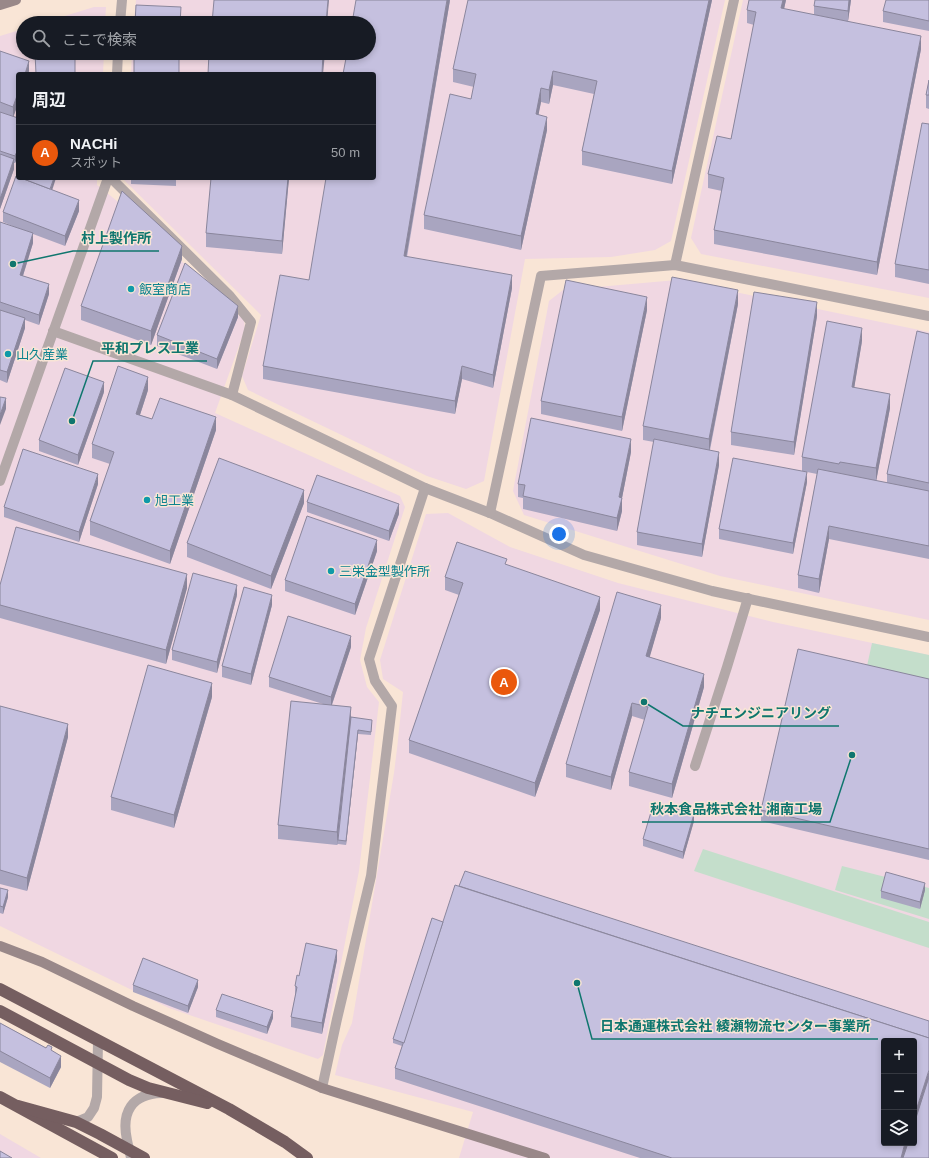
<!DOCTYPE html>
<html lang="ja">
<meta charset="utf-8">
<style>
body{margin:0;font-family:Arial,"Noto Sans JP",sans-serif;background:#242831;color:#f1f3f6}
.controls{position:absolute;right:12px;bottom:12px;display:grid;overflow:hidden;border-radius:4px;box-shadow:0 2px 6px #0003}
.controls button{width:36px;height:36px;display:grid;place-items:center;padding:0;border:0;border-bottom:1px solid #363941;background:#171b24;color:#f1f3f6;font:20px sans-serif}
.you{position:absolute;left:559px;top:534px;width:14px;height:14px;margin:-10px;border:3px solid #fff;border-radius:50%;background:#1a73e8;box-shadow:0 0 0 6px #1a73e833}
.badge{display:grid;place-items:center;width:26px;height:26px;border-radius:50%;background:#ea580c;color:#fff;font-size:13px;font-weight:700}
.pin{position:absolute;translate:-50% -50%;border:2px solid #fff;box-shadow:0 1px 4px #0006}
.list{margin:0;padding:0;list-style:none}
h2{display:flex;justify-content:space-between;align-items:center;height:52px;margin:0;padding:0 16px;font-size:17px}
h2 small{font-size:13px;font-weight:400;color:#9ea1a6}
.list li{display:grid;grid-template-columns:26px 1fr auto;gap:12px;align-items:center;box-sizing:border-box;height:56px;padding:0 16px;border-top:1px solid #363941}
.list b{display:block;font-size:15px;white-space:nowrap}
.list p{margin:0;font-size:13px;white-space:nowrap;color:#9ea1a6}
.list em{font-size:13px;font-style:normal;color:#9ea1a6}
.icon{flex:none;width:22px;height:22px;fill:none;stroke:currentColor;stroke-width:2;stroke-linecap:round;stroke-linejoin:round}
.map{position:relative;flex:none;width:929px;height:1158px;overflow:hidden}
.search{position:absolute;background:#171b24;box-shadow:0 2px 6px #0003;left:16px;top:16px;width:360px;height:44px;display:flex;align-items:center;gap:10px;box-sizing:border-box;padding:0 14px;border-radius:22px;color:#9ea1a6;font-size:15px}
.panel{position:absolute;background:#171b24;box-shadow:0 2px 6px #0003;left:16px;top:72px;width:360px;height:108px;border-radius:4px}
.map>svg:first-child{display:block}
.industrial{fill:#f0d7e2;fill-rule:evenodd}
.green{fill:#c4decb}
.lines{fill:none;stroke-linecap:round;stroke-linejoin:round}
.lane{stroke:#b3a8a8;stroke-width:10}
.street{stroke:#b3a8a8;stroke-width:10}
.secondary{stroke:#998889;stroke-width:10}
.highway{stroke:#755e60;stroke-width:12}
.wall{fill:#a9a5c0}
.shaded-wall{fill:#8a869c}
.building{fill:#c5c0df;stroke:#8a869c}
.culture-dot{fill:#0f9aa8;stroke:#f9e5d6;stroke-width:1.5}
.labels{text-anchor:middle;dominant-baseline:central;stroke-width:3;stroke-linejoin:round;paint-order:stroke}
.culture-label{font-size:13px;fill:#0d838f;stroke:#f9e5d6;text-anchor:start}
.leader{fill:none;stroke:#0f766e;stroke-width:1.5}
.callout-dot{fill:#0f766e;stroke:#f9e5d6;stroke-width:1.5}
.callout-label{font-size:14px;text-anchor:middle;font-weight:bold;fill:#0f766e;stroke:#f9e5d6;stroke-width:3;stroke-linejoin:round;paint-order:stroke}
</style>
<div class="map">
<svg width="929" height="1158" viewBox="0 0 929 1158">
<rect width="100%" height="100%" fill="#f9e5d6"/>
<g class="industrial">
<path d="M136 0H725L671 241 655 250 611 257 525 259 484 481 466 489 427 476 248 390 242 376 261 315 124 180V178H374V74H131L132 53H369V23H134Z"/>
<path d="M743 0H929V298L701 254 691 238Z"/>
<path d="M94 7H106L105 23H42Z"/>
<path d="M23 29V53H104L103 74H18V178H97V185L122 205 244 320 245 329 215 413 400 496 405 507 366 628 360 660 367 687 379 702 359 871 323 1055 318 1059 169 1008 0 926V36Z"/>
<path d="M677 280 929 332V620L720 576 524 515 513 491 549 301 563 290Z"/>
<path d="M448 513 510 547 618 583 773 622 929 655V1158H459L473 1112 335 1075 342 1045 352 1023 394 773 397 749 403 692 383 679 380 660 426 514ZM884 1041H914V1143H884Z"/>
<path d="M0 1134 41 1158H0Z"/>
</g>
<g class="green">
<path d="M872 643 929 655V689L865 675Z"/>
<path d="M703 849 929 922V948L694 871Z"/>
<path d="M842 866 929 888V919L835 890Z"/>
</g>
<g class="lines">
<g class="lane">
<path d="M695 766 727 667 748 598"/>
<path d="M76 1122 88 1117 94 1108 97 1097 98 1041"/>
<path d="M131 1158C130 1152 128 1146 127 1140 121 1112 132 1094 161 1093"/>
</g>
<g class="street">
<path d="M120 23 122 0"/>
<path d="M117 74 118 53"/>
<path d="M111 178 229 295 251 322 232 395"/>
<path d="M675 265 734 0"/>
<path d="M53 331 232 395 425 488 490 513 584 555 712 591 929 637"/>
<path d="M0 481 108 178"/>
<path d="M490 513 541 276 675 265 929 316"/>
<path d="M322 1088 337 1019 371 876 392 706 375 681 369 659 425 488"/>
</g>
<g class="secondary">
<path d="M0 5 16 0"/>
<path d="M0 946 42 962 133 1006 218 1044 322 1088 545 1158"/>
</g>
<g class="highway">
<path d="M0 989 229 1109 285 1142 307 1158"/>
<path d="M0 1011 129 1080 148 1088 207 1103"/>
<path d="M0 1097 112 1158"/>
<path d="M18 1106 76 1122 100 1134 144 1158"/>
</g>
</g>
<g class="wall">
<path d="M450 0 407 257 512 288 493 388 462 379 455 414 263 379V366L309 280Z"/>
<path d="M712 0 672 184 582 165V151L594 94 553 85 549 104 541 102 538 115 547 130 521 250 424 229V215L471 99 474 87 453 82V69Z"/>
<path d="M749 0H786L784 9 814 15V6L851 0 848 21 921 49 877 275 714 244V230L722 191 708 188V174L731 139 754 25 747 23V10Z"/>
<path d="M929 0V31L883 22V11Z"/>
<path d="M0 51 29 71 13 117 18 118V156L15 163H14V169L0 209Z"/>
<path d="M929 80V109L926 108V95Z"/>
<path d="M929 124V284L895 277V264Z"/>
<path d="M131 178H176V186L131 184Z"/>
<path d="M289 178 282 254 206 247V233Z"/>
<path d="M52 190 79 211 65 246 33 234V243L23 276 49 294 39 325 25 320V328L7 383 0 380V222L15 227 3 222V212Z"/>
<path d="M182 259 151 345 81 320V306Z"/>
<path d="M738 304 710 450 719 465 702 557 637 545V532L654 442 643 440V426Z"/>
<path d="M647 310 622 431 541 414V401Z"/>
<path d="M817 316 794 455 731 445V432Z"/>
<path d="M238 317 217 369 157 346V335Z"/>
<path d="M929 334V559L829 539 819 593 798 588V575L817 474 802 471V457L862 341 854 388 890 408 876 481 887 483V474Z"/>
<path d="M148 390 140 415 152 419 216 430 170 564 90 535V521L110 464 92 458V444Z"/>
<path d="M104 392 78 465 39 451V440Z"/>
<path d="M631 452 622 498V511L617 531 523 509V498L518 497V484Z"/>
<path d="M807 482 793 554 719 539V529Z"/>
<path d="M98 484 79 542 4 517V507Z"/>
<path d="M307 502 399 514 389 541 307 512Z"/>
<path d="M304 503 271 589 187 557V543Z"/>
<path d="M377 551 355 615 285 591V580Z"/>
<path d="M507 565 600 610 535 797 409 753V740L459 595 445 590V577Z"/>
<path d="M0 585 187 588 166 664 0 618Z"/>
<path d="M237 595 217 673 172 660V650Z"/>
<path d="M272 605 251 685 222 677V666Z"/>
<path d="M661 618 649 658 704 687 672 798 629 786V772L645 720 632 716 611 790 566 777V764Z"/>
<path d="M351 647 332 705 351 717 372 723 371 735 358 734 346 845 338 844 337 845 278 839V825L323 704 269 687V677Z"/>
<path d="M929 679V860L761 821V810Z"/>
<path d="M212 697 174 828 111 810V797Z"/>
<path d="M0 706 68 737 27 891 0 884Z"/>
<path d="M694 821 683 859 643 846V839Z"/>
<path d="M0 888 8 897 3 914 0 913Z"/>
<path d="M925 890 920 909 881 898V891Z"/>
<path d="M337 960 322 1034 291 1027V1017L295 997V986L299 976Z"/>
<path d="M133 985 198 987 188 1013 133 992Z"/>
<path d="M216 1010 273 1018 267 1034 216 1017Z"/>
<path d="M0 1023 52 1051 61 1067 50 1088 0 1062Z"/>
<path d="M393 1039 929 1158H640L395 1079V1068L402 1046 393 1043Z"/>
</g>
<g class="shaded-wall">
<path d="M328 0H329L327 23H326Z"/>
<path d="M447 0H450L404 270V256Z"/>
<path d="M709 0H712L672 184V171Z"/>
<path d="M783 0H786L781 22V8Z"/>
<path d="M849 0H851L848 21V11Z"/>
<path d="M921 36V49L877 275V262Z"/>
<path d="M323 53H325L323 74H322Z"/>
<path d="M29 61V71L28 74H25Z"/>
<path d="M553 71V85L549 104V90Z"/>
<path d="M541 88V102L536 128V114Z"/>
<path d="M18 93V104L13 118V107Z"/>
<path d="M547 117V130L521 250V236Z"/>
<path d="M18 149V156L15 163V156Z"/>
<path d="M14 159V169L0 209V199Z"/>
<path d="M54 178H56L50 197V190Z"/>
<path d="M288 178H289L282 254V241Z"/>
<path d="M79 200V211L65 246V236Z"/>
<path d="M33 233V243L20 285V275Z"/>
<path d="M182 246V259L151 345V331Z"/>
<path d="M512 275V288L493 388V375Z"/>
<path d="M49 284V294L39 325V315Z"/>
<path d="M738 290V304L709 452V439Z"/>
<path d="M647 297V310L622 431V417Z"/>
<path d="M817 302V316L794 455V442Z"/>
<path d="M238 306V317L217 369V359Z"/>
<path d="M25 318V328L7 383V372Z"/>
<path d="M862 328V341L852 401V387Z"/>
<path d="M462 366V379L455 414V401Z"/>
<path d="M148 377V390L136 427V414Z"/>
<path d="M104 382V392L78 465V455Z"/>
<path d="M890 394V408L876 482V468Z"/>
<path d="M6 398V409L0 425V415Z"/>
<path d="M216 417V430L170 564V551Z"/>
<path d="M631 439V452L622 498V511L617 531V518L619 497Z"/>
<path d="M719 452V465L702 557V544Z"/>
<path d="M807 472V482L793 554V543Z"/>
<path d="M98 474V484L79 542V532Z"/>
<path d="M304 490V503L271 589V576Z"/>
<path d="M399 504V514L389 541V531Z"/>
<path d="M829 526V539L819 593V579Z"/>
<path d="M377 540V551L355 615V604Z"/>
<path d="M187 574V588L166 664V650Z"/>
<path d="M237 585V595L217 673V662Z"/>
<path d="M272 595V605L251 685V674Z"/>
<path d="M600 597V610L535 797V783Z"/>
<path d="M661 605V618L646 670V656Z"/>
<path d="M351 636V647L331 707V697Z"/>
<path d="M704 674V687L672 798V784Z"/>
<path d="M212 683V697L174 828V815Z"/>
<path d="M632 703V716L611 790V777Z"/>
<path d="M351 707V721L337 845V832Z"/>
<path d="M68 724V737L27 891V878Z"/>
<path d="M358 730V734L346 845V841Z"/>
<path d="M694 814V821L683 859V852Z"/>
<path d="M925 883V890L920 909V902Z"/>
<path d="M8 890V897L3 914V907Z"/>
<path d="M337 950V960L322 1034V1023Z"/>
<path d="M198 980V987L188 1013V1006Z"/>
<path d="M273 1011V1018L267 1034V1027Z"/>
<path d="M61 1056V1067L50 1088V1078Z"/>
<path d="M929 1070V1081L914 1127V1117Z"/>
<path d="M905 1143H909L904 1158H901Z"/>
</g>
<g class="building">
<path d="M214 0H328L326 23H212Z"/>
<path d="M356 0H447L404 256 512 275 493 375 462 366 455 401 263 366 280 275 309 280 326 178H374V74H343L347 53H369V23H352Z"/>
<path d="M468 0H709L672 171 582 151 597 81 553 71 549 90 541 88 536 114 547 117 521 236 424 215 450 94 471 99 476 74 453 69Z"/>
<path d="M749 0H783L781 8 921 36 877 262 714 230 724 178 708 174 717 136 731 139 756 12 747 10Z"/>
<path d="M815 0H849L848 11 814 6Z"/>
<path d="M886 0H929V21L883 11Z"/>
<path d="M136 5 181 7 180 23H135Z"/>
<path d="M0 51 29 61 25 74H18V93L13 107 0 102Z"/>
<path d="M35 53H75V74H36Z"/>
<rect x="134" y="53" width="45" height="21"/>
<path d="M209 53H323L322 74H208Z"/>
<path d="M929 80V95H926Z"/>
<path d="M0 112 18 118V149L15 156 0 151Z"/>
<path d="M922 123 929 124V270L895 264Z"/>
<path d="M0 154 14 159 0 199Z"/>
<path d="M16 176 18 177V178H21L79 200 65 236 3 212Z"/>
<path d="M21 178H54L50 189Z"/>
<path d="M211 178H288L282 241 206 233Z"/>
<path d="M122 191 182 246 151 331 81 306Z"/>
<path d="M0 222 33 233 20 275 49 284 39 315 0 302Z"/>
<path d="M185 263 238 306 217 359 157 335Z"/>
<path d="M672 277 738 290 709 439 643 426Z"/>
<path d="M566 280 647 297 622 417 541 401Z"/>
<path d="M754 292 817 302 794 442 731 432Z"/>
<path d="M0 310 25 318 7 372 0 370Z"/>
<path d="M827 321 862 328 852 387 890 394 876 468 840 462 839 464 802 457Z"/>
<path d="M917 331 929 334V483L887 474Z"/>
<path d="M118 366 148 377 136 414 152 419 160 398 216 417 170 551 90 521 114 452 92 444Z"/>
<path d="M65 368 104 382 78 455 39 440Z"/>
<path d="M0 397 6 398 0 415Z"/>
<path d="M531 418 631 439 619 497 622 498 617 518 523 496 525 485 518 484Z"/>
<path d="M654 439 719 452 702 544 637 532Z"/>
<path d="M23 449 98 474 79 532 4 507Z"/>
<path d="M219 458 304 490 271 576 187 543Z"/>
<path d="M733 458 807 472 793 543 719 529Z"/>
<path d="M818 469 929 491V546L829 526 819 579 798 575Z"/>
<path d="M317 475 399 504 389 531 307 502Z"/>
<path d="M307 516 377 540 355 604 285 580Z"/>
<path d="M16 527 187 574 166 650 0 605V585Z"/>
<path d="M457 542 507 559 505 564 600 597 535 783 409 740 463 583 445 577Z"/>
<path d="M193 573 237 585 217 662 172 650Z"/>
<path d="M244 587 272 595 251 674 222 666Z"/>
<path d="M617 592 661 605 646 656 704 674 672 784 629 772 648 707 632 703 611 777 566 764Z"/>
<path d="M288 616 351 636 331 697 269 677Z"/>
<path d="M798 649 929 679V849L761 810Z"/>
<path d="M148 665 212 683 174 815 111 797Z"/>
<path d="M291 701 351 707 337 832 278 825Z"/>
<path d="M0 706 68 724 27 878 0 870Z"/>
<path d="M351 717 372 720 371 732 358 730 346 841 338 840Z"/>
<path d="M654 802 694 814 683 852 643 839Z"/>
<path d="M465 871 929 1021V1038L459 886Z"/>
<path d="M886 872 925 883 920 902 881 891Z"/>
<path d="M455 885 929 1038V1070L914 1117V1041H884V1143H905L901 1158H672L395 1068Z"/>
<path d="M0 888 8 890 3 907 0 906Z"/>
<path d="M432 918 443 922 404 1043 393 1039Z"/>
<path d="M306 943 337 950 322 1023 291 1017 297 987 295 986 297 975 299 976Z"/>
<path d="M143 958 198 980 188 1006 133 985Z"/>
<path d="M222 994 273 1011 267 1027 216 1010Z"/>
<path d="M0 1023 46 1048 48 1045 52 1047 51 1050 61 1056 50 1078 0 1051Z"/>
<path d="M929 1077V1158H903L908 1143H914V1124Z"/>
<path d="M0 1151 12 1158H0Z"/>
</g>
<g class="culture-dot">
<circle cx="131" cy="289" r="4"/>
<circle cx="8" cy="354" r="4"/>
<circle cx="147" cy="500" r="4"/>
<circle cx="331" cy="571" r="4"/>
</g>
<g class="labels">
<g class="culture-label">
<text x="139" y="289">飯室商店</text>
<text x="16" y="354">山久産業</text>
<text x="155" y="500">旭工業</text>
<text x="339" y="571">三栄金型製作所</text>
</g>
</g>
<path class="leader" d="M13 264L73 251H159M72 421L93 361H207M644 702L683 726H839M852 755L830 822H642M577 983L592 1039H878"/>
<g class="callout-dot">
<circle cx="13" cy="264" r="4"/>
<circle cx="72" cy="421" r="4"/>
<circle cx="644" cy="702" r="4"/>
<circle cx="852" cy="755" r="4"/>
<circle cx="577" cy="983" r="4"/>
</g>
<g class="callout-label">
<text x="116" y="243">村上製作所</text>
<text x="150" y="353">平和プレス工業</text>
<text x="761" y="718">ナチエンジニアリング</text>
<text x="736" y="814">秋本食品株式会社 湘南工場</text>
<text x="735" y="1031">日本通運株式会社 綾瀬物流センター事業所</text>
</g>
</svg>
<div class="controls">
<button>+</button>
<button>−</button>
<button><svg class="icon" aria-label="layers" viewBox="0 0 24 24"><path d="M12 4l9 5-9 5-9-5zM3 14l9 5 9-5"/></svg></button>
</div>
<div class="you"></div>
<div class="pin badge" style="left:504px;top:682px">A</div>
<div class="search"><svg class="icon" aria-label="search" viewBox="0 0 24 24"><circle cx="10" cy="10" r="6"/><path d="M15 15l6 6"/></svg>ここで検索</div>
<section class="panel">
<h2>周辺<small></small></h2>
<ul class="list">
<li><span class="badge">A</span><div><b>NACHi</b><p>スポット</p></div><em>50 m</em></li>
</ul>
</section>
</div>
